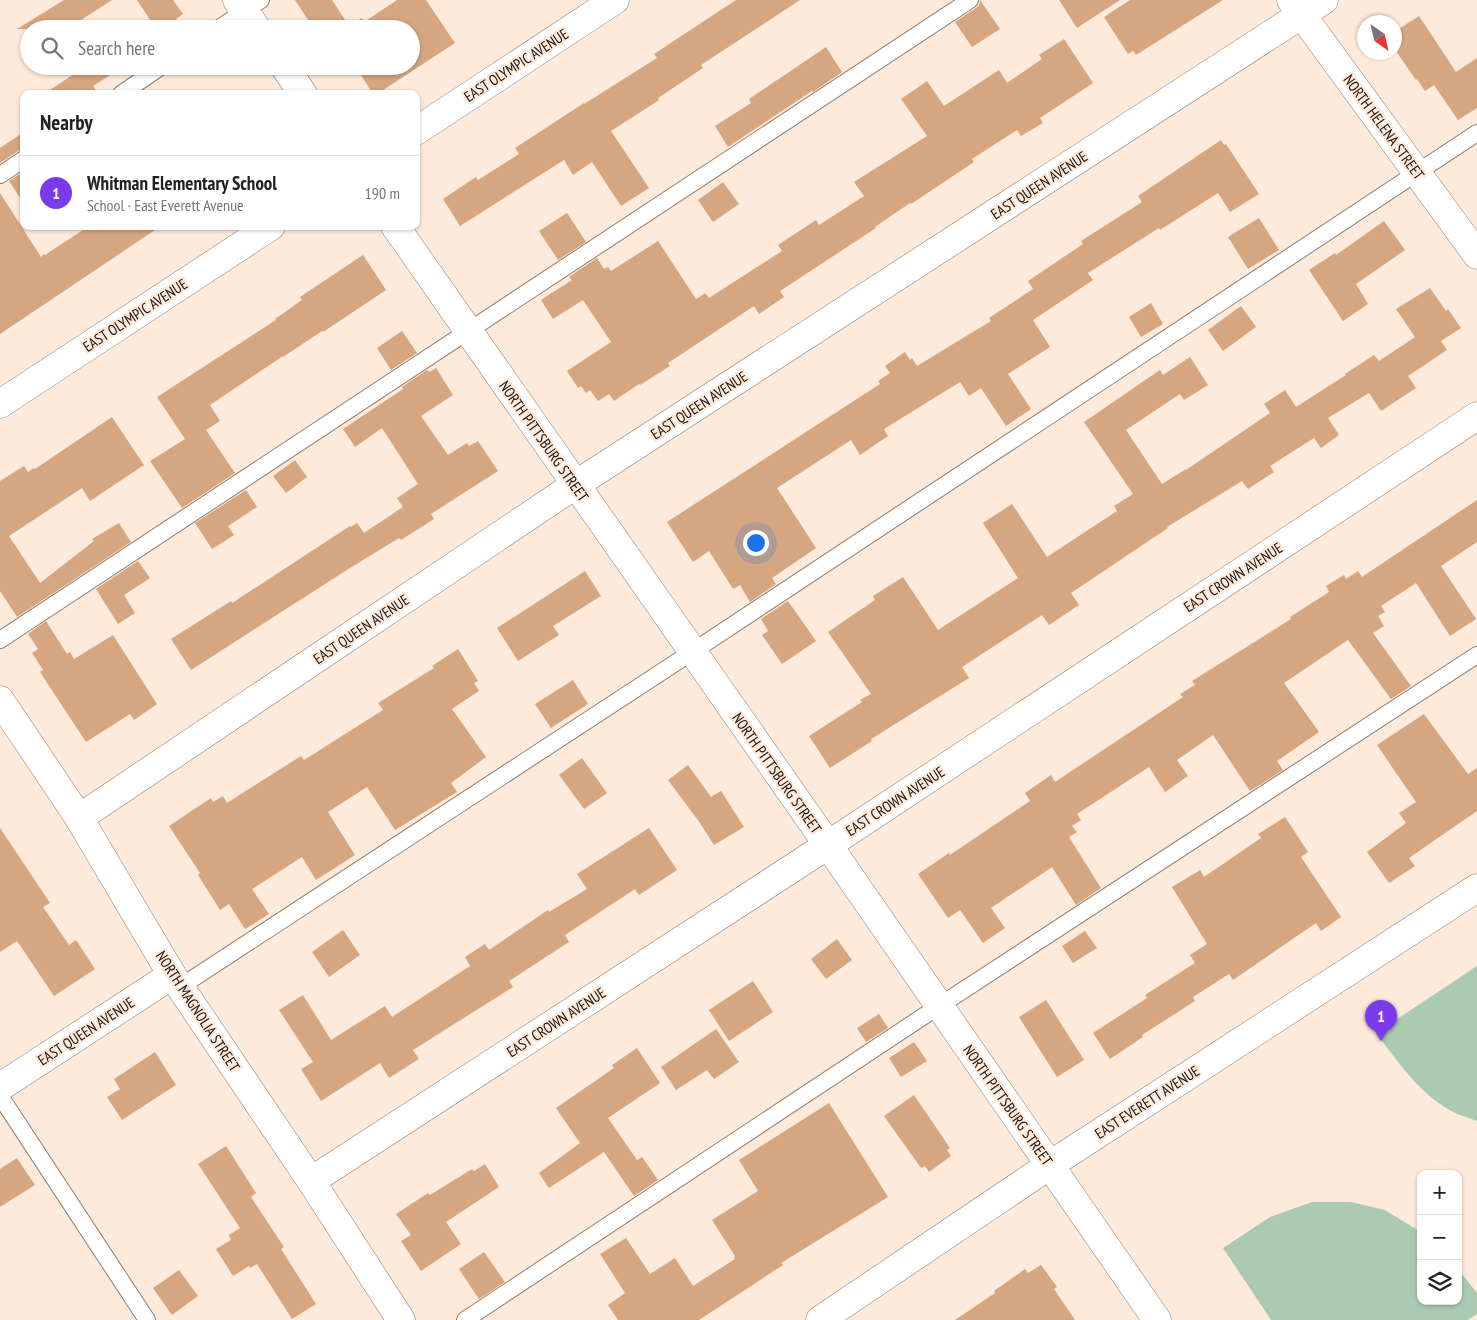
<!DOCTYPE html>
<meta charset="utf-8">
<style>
body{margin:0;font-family:"PT Sans Narrow",sans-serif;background:#f6f6f6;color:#202124}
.controls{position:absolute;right:15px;bottom:15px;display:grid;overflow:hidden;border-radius:10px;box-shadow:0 1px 4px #0004}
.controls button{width:45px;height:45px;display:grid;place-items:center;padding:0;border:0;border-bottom:1px solid #e0e0e0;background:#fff;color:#202124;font:25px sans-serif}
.compass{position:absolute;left:1357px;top:15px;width:45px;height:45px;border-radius:50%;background:#fff;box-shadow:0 1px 4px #0004;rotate:146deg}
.you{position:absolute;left:755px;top:542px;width:18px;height:18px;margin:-12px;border:4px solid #fff;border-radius:50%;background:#1a73e8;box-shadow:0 0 0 8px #1a73e833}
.badge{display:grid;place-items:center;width:32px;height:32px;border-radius:50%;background:#7c3aed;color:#fff;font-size:16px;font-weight:700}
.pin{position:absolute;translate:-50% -41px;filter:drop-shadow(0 1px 2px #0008)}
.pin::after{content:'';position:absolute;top:26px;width:18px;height:15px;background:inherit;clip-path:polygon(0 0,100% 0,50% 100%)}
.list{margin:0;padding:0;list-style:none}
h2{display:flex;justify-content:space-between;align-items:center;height:65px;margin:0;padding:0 20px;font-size:21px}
h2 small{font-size:16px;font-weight:400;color:#757577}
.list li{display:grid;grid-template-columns:32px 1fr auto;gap:15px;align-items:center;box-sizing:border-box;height:75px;padding:0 20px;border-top:1px solid #e0e0e0}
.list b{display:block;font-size:19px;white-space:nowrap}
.list p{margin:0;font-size:16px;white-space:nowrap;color:#757577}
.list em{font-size:16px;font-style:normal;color:#757577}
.icon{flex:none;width:28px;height:28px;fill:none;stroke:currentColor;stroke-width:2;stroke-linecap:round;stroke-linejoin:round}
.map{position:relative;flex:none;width:1477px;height:1320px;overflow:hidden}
.search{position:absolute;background:#fff;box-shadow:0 1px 4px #0004;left:20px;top:20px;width:400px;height:55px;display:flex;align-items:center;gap:12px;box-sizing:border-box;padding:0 18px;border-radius:28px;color:#757577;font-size:19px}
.panel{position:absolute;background:#fff;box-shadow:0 1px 4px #0004;left:20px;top:90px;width:400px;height:140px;border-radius:10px}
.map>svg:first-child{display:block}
.green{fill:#aacbb1}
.building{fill:#d5a680}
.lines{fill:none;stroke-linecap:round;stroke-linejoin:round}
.lane-casing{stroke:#8f7d6f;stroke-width:18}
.street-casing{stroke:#8f7d6f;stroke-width:29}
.lane{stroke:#fff;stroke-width:16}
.street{stroke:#fff;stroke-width:28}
.labels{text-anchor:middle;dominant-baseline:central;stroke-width:4.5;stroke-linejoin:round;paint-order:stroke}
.street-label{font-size:15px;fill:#1a130e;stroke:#feeada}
</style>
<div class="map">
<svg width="1477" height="1320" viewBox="0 0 1477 1320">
<rect width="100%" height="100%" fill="#feeada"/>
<g class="green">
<path d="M1477 966V1121C1470 1118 1462 1116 1455 1113 1421 1096 1398 1062 1376 1033Z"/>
<path d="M1312 1202H1351L1385 1210 1421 1232V1301H1458V1269L1477 1293V1314L1468 1320H1271L1223 1248 1270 1217Z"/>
</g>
<g class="building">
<path d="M64 0H112L81 20 87 29H17Z"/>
<path d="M137 0H173L183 14 176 19 183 29H156Z"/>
<path d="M295 0H332L349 26 362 18 364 22 397 0H426L455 43 377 94H373L355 66H411V29H314Z"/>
<path d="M736 0H800L701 65 703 68 658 98 659 100 611 131 649 188 621 206 592 162 573 175 564 160 460 226 443 199 476 177 478 180 519 154 515 148 584 103V104L657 58 654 54Z"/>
<path d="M980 0 1000 29 972 47 955 22 976 8 979 5Z"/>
<path d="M1059 0H1120L1077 28Z"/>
<path d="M1130 0H1223L1136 55 1133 51 1128 54 1104 17Z"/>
<path d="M1419 16 1456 72 1477 58V108L1458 120 1434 85 1425 91 1417 79 1416 80 1394 48V32Z"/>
<path d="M1064 39 1093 83 1040 118 1043 123 1021 136 1017 130 972 159 974 162 911 204 910 203 875 227 876 228 780 291 784 297 759 314 754 306 668 363 670 366 640 385 639 384 614 401 609 394 598 401 590 390 586 393 581 386 578 388 567 371 611 342 583 300 553 319 541 300 572 280 569 277 597 258 604 269 608 267 611 271 658 241 696 299 705 293 709 298 782 251 778 245 816 220 819 225 864 196 854 182 927 136 901 99 927 81 944 106 999 70 1007 83 1042 59 1039 55Z"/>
<path d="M826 47 842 72 813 92 812 91 728 147 715 126 751 103 749 99Z"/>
<path d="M86 66H112L115 72 93 86 98 94H44Z"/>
<path d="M24 132V149L18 151 0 163V148Z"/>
<path d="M1221 140 1224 145 1226 144 1259 194 1230 212 1218 193 1160 230 1159 228 1088 273 1093 280 1033 320 1050 347 1008 374 1031 409 1006 426 981 388 969 396 960 382 884 429 888 436 860 455 851 440 777 488 816 548 772 578 776 584 750 602 740 585 733 589 709 551 693 562 667 522 880 384 878 381 890 373 885 366 905 352 910 360 912 358 917 366 991 321 989 318 1033 289 1028 281 1083 244 1081 241 1142 202 1138 196Z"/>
<path d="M24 171V204L9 181Z"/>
<path d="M723 182 739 204 713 222 698 200Z"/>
<path d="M0 193 41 257 44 254 45 255 89 226H161L0 334Z"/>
<path d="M567 213 586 242 558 260 539 231Z"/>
<path d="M1259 218 1279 250 1248 269 1228 237Z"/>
<path d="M1384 221 1405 250 1356 284 1368 304 1343 321 1309 270 1335 253 1336 255Z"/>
<path d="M363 255 386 290 323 332 322 331 283 357V356L210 405 220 421 206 430 235 473 182 508 150 461 185 439 157 397 276 320 275 319 302 300 300 297Z"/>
<path d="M1430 288 1446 311 1448 309 1461 328 1441 341 1447 350 1408 376 1416 388 1381 411 1369 393 1328 418 1339 435 1321 448 1314 438 1270 466 1274 472 1248 489 1242 481 1167 527 1168 528 1071 593 1079 605 1049 625 1042 615 962 667 969 678 871 739 872 741 830 768 809 736 862 702 860 700 871 694 828 632 875 600 873 596 903 577 938 630 1018 578 983 523 1012 504 1047 557 1117 511 1114 506 1133 494 1084 422 1160 370 1163 375 1190 357 1208 385 1184 400 1180 394 1126 430 1162 484 1186 469V470L1270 413 1264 404 1285 390 1296 407 1346 375 1345 374 1374 355 1379 361 1415 337 1396 309Z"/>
<path d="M1151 303 1163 324 1141 337 1129 317Z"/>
<path d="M1241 306 1256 327 1223 351 1208 330Z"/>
<path d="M402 331 417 353 391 370 377 348Z"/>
<path d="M436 368 453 395 421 416 448 455 467 443 469 446 478 441 498 471 431 514 434 519 401 540 399 538 350 568 191 670 171 639 231 601 232 603 350 526 351 527 357 523 364 533 403 507 397 498 418 484 382 428 355 447 343 429 403 389 402 387 427 370 429 372Z"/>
<path d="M112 417 144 465 90 501 82 488 9 536 40 583 94 541 92 539 119 523 131 542 17 617 0 591V481L24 466 28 472 34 468 35 469Z"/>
<path d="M295 460 307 477 286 493 273 476Z"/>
<path d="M246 490 257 507 228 526 234 535 212 549 195 523Z"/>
<path d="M1477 500V542L1441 566 1476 619 1450 636 1416 583 1381 606 1385 612 1378 616 1384 626 1373 633 1411 686 1391 699 1348 640 1284 683 1319 732 1277 761 1283 770 1250 791 1213 735 1177 760 1188 776 1165 792 1149 767 1077 814 1081 820 1072 826 1077 832 1069 837 1101 888 1076 905 1052 867 991 908 1005 928 983 943 960 910 948 918 918 874 949 853 950 855 1030 801 1025 793 1051 775 1055 782 1183 697 1180 694 1195 685 1192 681 1291 619 1290 617 1329 592 1326 586 1344 575 1346 579 1358 571 1362 577Z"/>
<path d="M138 561 150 578 124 595 135 613 118 624 96 589Z"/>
<path d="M585 571 601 596 553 626 559 635 518 661 497 628Z"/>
<path d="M788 601 816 641 782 664 762 635 768 631 761 619Z"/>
<path d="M46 621 67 654 70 652 74 659 113 635 157 704 134 720 130 714 86 742 40 672 43 670 32 653 38 649 28 634Z"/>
<path d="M458 649 478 681 474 683 479 691 452 709 486 757 451 783 457 792 395 830 367 787 328 812 355 855 316 880 302 857 252 889 269 914 245 929 229 904 220 910 198 875 200 873 169 826 211 798 213 802 223 796 227 803 301 756 304 760 383 710 378 703 434 668 432 666Z"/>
<path d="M573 680 588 704 551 728 535 704Z"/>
<path d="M1424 714 1468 774 1477 768V811L1409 858 1415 866 1389 883 1367 852 1406 823 1399 813 1416 802 1377 745Z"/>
<path d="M582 758 607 793 584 809 559 775Z"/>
<path d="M688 765 711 797 721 791 744 827 714 845 700 823 668 780Z"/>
<path d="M1285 817 1308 852 1301 857 1341 917 1321 931 1316 923 1233 980 1229 974 1193 997 1195 1001 1142 1035 1143 1037 1110 1059 1093 1033 1147 998 1145 995 1195 963 1190 955 1207 944 1172 887 1200 870 1204 877 1261 838 1258 834Z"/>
<path d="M0 828 50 903 43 907 69 945 76 940 95 969 54 996 17 941 0 952Z"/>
<path d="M649 828 677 870 639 895 635 889 565 935 569 942 509 981 513 987 413 1050 419 1059 389 1078 380 1063 321 1101 301 1069 313 1062 279 1010 303 995 331 1040 385 1006 392 1017 470 966 465 957 485 944 489 950 548 910 549 912 587 889 577 874Z"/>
<path d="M343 930 360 955 329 977 312 952Z"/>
<path d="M1085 931 1097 948 1073 963 1062 946Z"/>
<path d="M837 939 852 960 826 979 811 959Z"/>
<path d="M753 981 773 1012 729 1041 709 1010Z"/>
<path d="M1046 1000 1084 1060 1057 1077 1019 1017Z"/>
<path d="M879 1014 888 1028 866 1042 857 1028Z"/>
<path d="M716 1029 739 1062 714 1079 707 1070 676 1090 661 1067Z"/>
<path d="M914 1042 927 1061 901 1077 889 1058Z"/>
<path d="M637 1048 660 1083 608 1118 637 1160 642 1157 658 1180 634 1196 604 1152 549 1188 539 1173 580 1143 556 1108 614 1068 612 1065Z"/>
<path d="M155 1052 176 1085 122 1120 107 1097 120 1089 114 1079Z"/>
<path d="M914 1095 950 1148 947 1150 951 1156 929 1172 925 1166 921 1168 884 1116Z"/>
<path d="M829 1103 888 1197 781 1263 783 1265 699 1320H618L608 1305 625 1293 600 1254 626 1238 650 1274 675 1258 693 1286 735 1259 734 1258 735 1256 712 1220 758 1191 739 1160Z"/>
<path d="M226 1146 256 1193 251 1197 284 1247 281 1249 316 1304 292 1319 257 1264 250 1268 249 1266 233 1276 216 1249 231 1240 229 1235 240 1228 198 1164Z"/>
<path d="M17 1158 35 1185 0 1207V1169Z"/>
<path d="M485 1164 499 1187 446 1222 461 1244 421 1271 401 1241 411 1235 396 1214 428 1193 430 1195 472 1169 474 1171Z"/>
<path d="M484 1252 505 1282 479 1299 459 1269Z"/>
<path d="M1041 1265 1057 1287 1054 1289 1075 1320H955L995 1293 994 1291 1025 1269 1028 1273Z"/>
<path d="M179 1270 198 1296 172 1315 153 1288Z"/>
</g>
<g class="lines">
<defs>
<g id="lane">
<path d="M218 29 261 0"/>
<path d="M121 94 162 66"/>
<path d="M0 175 24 159"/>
<path d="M0 640 970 0"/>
<path d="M180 987 692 652 1477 133"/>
<path d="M0 1096 147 1320"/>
<path d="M465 1320 939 1006 1477 655"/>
</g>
<g id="street">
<path d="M237 0 257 29"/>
<path d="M1291 0 1477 255"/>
<path d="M284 66 303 94"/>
<path d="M416 131 615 0"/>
<path d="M395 226 828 845 1157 1320"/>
<path d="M0 404 271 226"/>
<path d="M0 700 79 818 172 975 311 1181 401 1320"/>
<path d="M79 818 575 485 1324 0"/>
<path d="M0 1087 172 975"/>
<path d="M311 1181 828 845 1477 416"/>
<path d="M820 1320 1050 1165 1477 888"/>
</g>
</defs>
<use href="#lane" class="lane-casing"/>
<use href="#street" class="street-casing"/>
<use href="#lane" class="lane"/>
<use href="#street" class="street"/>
</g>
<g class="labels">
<g class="street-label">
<text transform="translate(516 65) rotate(-33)">EAST OLYMPIC AVENUE</text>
<text transform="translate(1384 127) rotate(54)">NORTH HELENA STREET</text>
<text transform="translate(1039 185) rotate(-33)">EAST QUEEN AVENUE</text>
<text transform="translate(135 315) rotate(-33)">EAST OLYMPIC AVENUE</text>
<text transform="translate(699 405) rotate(-33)">EAST QUEEN AVENUE</text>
<text transform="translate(544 441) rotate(55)">NORTH PITTSBURG STREET</text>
<text transform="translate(1233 577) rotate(-33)">EAST CROWN AVENUE</text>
<text transform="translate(361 629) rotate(-34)">EAST QUEEN AVENUE</text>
<text transform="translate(777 773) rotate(55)">NORTH PITTSBURG STREET</text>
<text transform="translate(895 801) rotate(-33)">EAST CROWN AVENUE</text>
<text transform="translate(198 1011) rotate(57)">NORTH MAGNOLIA STREET</text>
<text transform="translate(556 1022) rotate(-33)">EAST CROWN AVENUE</text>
<text transform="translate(86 1031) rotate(-33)">EAST QUEEN AVENUE</text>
<text transform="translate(1147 1102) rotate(-33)">EAST EVERETT AVENUE</text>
<text transform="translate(1008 1105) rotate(55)">NORTH PITTSBURG STREET</text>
</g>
</g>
</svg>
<div class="controls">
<button>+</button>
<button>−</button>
<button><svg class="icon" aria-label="layers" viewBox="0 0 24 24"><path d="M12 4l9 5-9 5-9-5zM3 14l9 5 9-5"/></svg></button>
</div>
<svg class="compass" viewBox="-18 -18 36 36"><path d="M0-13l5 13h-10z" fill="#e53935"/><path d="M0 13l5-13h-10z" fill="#757577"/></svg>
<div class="you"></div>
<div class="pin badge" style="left:1381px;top:1041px">1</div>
<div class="search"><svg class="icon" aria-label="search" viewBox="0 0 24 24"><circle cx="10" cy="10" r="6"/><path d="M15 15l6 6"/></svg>Search here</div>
<section class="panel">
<h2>Nearby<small></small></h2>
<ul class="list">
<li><span class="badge">1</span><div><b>Whitman Elementary School</b><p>School · East Everett Avenue</p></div><em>190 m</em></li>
</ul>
</section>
</div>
